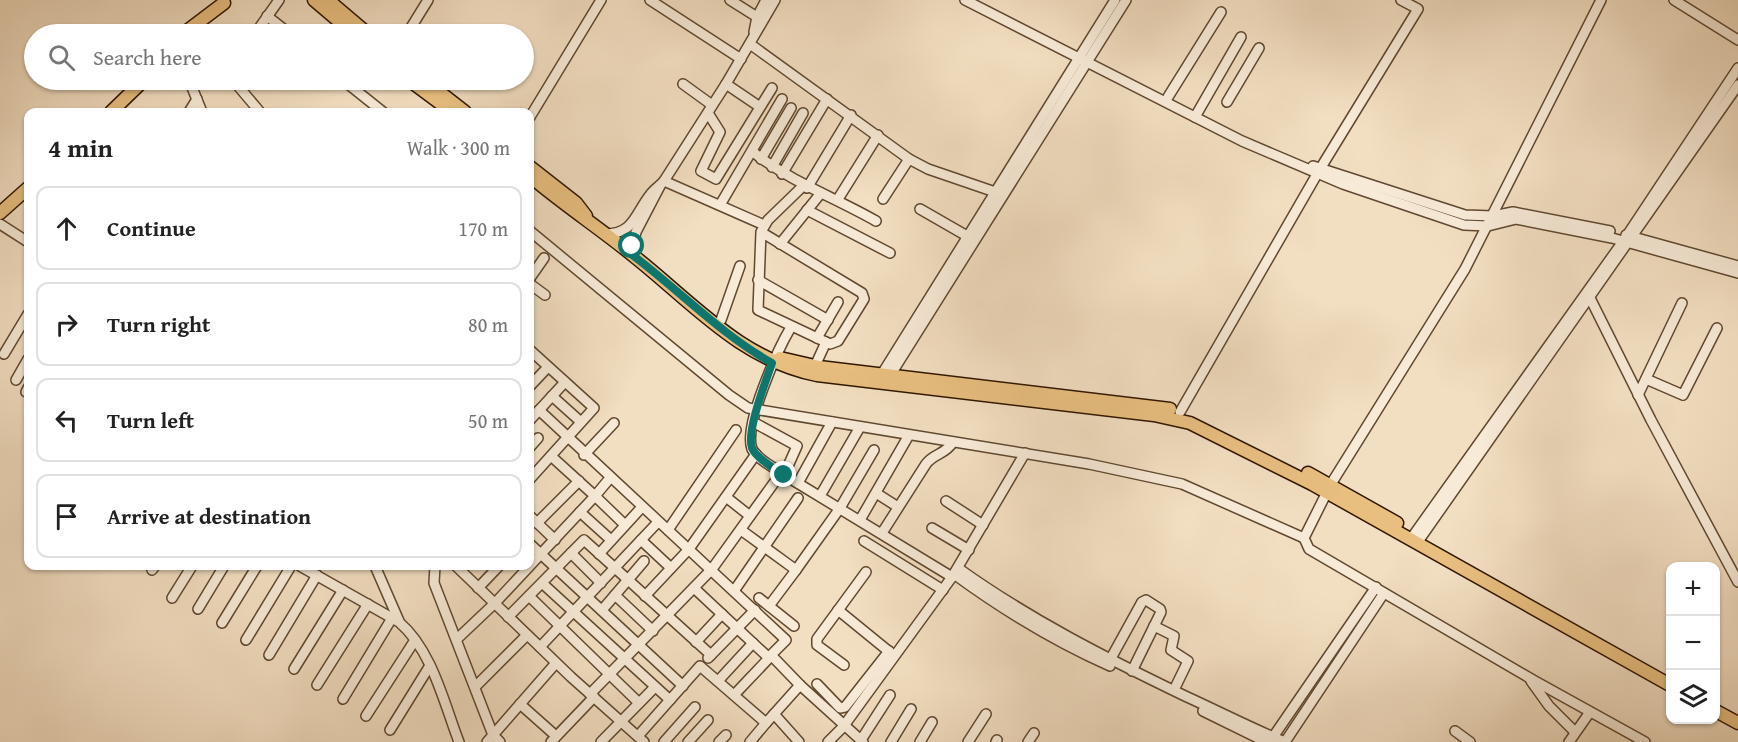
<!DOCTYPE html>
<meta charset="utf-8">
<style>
body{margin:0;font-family:"Gentium Book Plus",serif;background:#f6f6f6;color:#222}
.controls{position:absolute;right:18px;bottom:18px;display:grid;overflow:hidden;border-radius:12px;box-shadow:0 2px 4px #0004}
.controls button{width:54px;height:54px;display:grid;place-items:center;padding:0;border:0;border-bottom:2px solid #e0e0e0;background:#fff;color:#222;font:30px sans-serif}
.stop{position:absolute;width:18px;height:18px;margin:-14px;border:4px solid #0f766e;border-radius:50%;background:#fff}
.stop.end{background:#0f766e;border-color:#fff;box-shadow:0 2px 6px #0008}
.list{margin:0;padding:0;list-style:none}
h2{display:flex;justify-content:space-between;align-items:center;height:78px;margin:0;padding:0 24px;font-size:26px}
h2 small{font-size:20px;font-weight:400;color:#767676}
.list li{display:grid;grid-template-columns:39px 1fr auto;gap:18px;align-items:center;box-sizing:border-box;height:84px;margin:0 12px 12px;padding:0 12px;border:2px solid #e0e0e0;border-radius:12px}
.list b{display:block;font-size:22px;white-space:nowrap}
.list em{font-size:20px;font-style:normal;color:#767676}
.icon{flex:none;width:33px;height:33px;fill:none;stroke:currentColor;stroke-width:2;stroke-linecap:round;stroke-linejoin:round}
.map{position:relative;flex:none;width:1738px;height:742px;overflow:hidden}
.search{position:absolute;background:#fff;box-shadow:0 2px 4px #0004;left:24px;top:24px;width:510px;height:66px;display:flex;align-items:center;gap:15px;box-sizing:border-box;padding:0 21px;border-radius:33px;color:#767676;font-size:22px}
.panel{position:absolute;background:#fff;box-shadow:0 2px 4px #0004;left:24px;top:108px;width:510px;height:462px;border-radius:12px}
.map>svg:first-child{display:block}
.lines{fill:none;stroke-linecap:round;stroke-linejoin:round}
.minor-casing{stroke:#604830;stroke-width:12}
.major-casing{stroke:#301600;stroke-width:15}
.minor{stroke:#f7ead7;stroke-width:9}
.major{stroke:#e9bf80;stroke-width:12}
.route{stroke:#0f766e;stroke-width:8}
</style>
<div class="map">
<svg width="1738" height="742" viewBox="0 0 1738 742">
<rect width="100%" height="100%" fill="#f2dec1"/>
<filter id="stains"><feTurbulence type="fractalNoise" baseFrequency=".00333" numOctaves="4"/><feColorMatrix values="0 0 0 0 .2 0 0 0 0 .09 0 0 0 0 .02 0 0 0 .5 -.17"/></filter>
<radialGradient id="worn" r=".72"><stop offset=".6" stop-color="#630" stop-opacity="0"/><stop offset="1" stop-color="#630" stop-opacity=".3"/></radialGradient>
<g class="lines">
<defs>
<g id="minor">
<path d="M650 0 741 59"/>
<path d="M730 0 757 17"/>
<path d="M965 0 1242 141 1343 184 1464 225 1488 226 1516 219 1612 238 1738 273"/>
<path d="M1601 0 1465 269 1331 484 1304 538 1309 549 1533 680 1645 742"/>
<path d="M1674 0 1738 40"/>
<path d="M267 16 290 34"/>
<path d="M754 32 757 17 766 0"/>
<path d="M255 34 279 0"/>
<path d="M407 34 428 0"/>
<path d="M750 44 909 159 928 169 998 193"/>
<path d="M189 80 202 112"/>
<path d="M233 80 260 112"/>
<path d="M343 80 383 112"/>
<path d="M683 84 712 105"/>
<path d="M726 84 760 107"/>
<path d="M1168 97 1221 12"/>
<path d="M1227 102 1259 48"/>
<path d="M189 112 197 99"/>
<path d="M708 113 720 132 701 171 716 179 772 88"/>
<path d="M530 117 601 0"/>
<path d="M1195 117 1241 37"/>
<path d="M753 152C791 182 834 197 876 221"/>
<path d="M761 159 791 108"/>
<path d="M1313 166 1465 215 1493 216 1513 212 1610 231"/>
<path d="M772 167 803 113"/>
<path d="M782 174 827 99"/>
<path d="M664 181 764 225"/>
<path d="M807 188 851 115"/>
<path d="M838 199 878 135"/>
<path d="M883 199 909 159"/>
<path d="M720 205 782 99"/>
<path d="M920 209 967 236"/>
<path d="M807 210 890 253"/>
<path d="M0 224 28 242"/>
<path d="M530 231 729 395 748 408 1089 464 1182 484 1304 538"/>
<path d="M761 232 862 293 864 299 838 341 830 344 758 310 761 232 768 220 803 186"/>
<path d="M605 234C634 234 635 214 650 195 654 189 660 186 664 181L726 84 775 0"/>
<path d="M1626 235 1738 266"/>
<path d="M780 244 821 193"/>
<path d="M631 253 636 232 660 186"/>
<path d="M530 278 544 258"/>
<path d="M758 280 828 320"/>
<path d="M530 284 545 295"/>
<path d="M1588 294 1651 420 1738 582"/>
<path d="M721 320 740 266"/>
<path d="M817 338 838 302"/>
<path d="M530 350 594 408 530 479"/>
<path d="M4 354 28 314"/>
<path d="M815 366 826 342"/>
<path d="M882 374 1115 0"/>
<path d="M891 374 1126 0"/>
<path d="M1646 379 1683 395 1717 328"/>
<path d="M16 380 28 359"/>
<path d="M530 386 548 367"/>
<path d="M26 392 28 388"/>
<path d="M1638 395 1682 303"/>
<path d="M552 396 581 422"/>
<path d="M539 410 786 640 771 655 800 685"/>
<path d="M1180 412 1320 169 1418 9 1401 0"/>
<path d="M530 420 565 382"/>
<path d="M753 422 797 446 784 475"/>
<path d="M530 447 538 438"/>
<path d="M584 455 614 423"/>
<path d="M551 456 595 496 610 478"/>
<path d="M781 473C772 466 757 459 752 449 743 426 778 349 791 327"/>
<path d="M798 483 832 422"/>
<path d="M876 493 898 507"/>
<path d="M820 496 860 427"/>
<path d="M726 497 750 516"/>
<path d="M946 501 983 525"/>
<path d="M580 512 611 540"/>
<path d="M530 516 555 540"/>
<path d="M860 520 909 435"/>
<path d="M537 523 579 481"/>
<path d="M932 528 969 550"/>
<path d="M668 530 736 430"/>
<path d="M741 530 796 570 769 606"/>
<path d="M882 533 926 464C934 453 945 455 953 442"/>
<path d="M641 540 671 568"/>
<path d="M1410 540 1624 240 1738 68"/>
<path d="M864 541 943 590"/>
<path d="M1417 543 1738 85"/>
<path d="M530 544 683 686"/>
<path d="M571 553 601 583"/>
<path d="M599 554 642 507"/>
<path d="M300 566 399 622C432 650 444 703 459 742"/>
<path d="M375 566 399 621"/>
<path d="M435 566 434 583 493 735 500 742"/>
<path d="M456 566 571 677 644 742"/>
<path d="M958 568C1029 619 1106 658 1185 696 1218 711 1251 728 1285 742"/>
<path d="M152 570 155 566"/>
<path d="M796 570 840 508 874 450"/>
<path d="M954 574C1003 610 1054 641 1110 666"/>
<path d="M542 583 670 700"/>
<path d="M478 588 499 566"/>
<path d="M694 588 769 658"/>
<path d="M734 591 798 498"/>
<path d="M615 595 644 561"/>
<path d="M529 596 639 703"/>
<path d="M645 596 689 549 756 454"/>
<path d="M172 598 192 566"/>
<path d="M759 598 794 626"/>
<path d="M198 609 224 566"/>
<path d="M602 610 615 595 653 631"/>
<path d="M838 610 892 654"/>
<path d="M508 617 584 540 711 655"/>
<path d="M222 623 257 566"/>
<path d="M1154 626 1174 636 1171 650 1188 661 1174 690"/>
<path d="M457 639 495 603 595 496 625 525"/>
<path d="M246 640 291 566"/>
<path d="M696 642 722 614"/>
<path d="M540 647 658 522"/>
<path d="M269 655 317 575"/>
<path d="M708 658 755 610"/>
<path d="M1110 660 1142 602 1146 600 1160 609 1161 612 1132 671"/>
<path d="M844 665 817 645V639L866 572"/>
<path d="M294 669 343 590"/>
<path d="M718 681 753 643"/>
<path d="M1531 681 1549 706 1575 732"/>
<path d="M817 684 840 708 845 707 889 651"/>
<path d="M317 685 368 604"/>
<path d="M475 687 527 635"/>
<path d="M590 694 712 569 781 473 952 577"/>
<path d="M734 695 771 656"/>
<path d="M343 699 392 618"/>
<path d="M520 704 556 736"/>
<path d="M1203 711 1266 742"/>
<path d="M774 714 799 742"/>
<path d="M366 716 415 640"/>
<path d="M390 730 429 667"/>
<path d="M1455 731 1470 742"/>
<path d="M638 736 700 666 766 723 800 685 863 742"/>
<path d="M861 740 890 695"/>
<path d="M1271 740 1376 587"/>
<path d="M487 742 556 663"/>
<path d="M551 742 594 697"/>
<path d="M601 742 654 688"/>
<path d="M664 742 695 707"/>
<path d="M688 742 708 720"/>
<path d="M719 742 726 735"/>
<path d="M750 742 766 723"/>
<path d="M828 742 843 727 952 577 1025 453"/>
<path d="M891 742 911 709"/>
<path d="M920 742 932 722"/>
<path d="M968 742 986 714"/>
<path d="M996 742 997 740"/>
<path d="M1028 742 1034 733"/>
<path d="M1285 742 1384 593"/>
<path d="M1569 742 1590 712"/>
</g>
<g id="major">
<path d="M314 0 354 34"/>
<path d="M328 0 368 34"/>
<path d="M183 34 224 3"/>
<path d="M409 80 452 112"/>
<path d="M424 80 465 112"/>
<path d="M111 112 144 80"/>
<path d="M530 167 576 203 586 216"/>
<path d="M530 176C564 205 601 229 635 257 693 303 741 360 817 375L1154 415 1190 423 1312 484 1670 685"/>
<path d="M0 213 28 188"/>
<path d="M780 358 819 367 1170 409"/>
<path d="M1308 473 1397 523"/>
<path d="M1716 711 1738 723"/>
</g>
</defs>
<use href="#minor" class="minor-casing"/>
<use href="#major" class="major-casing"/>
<use href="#minor" class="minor"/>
<use href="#major" class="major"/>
</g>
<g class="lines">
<path class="route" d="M632 246 631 254C678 289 719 333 772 363 766 381 746 431 752 448 756 458 775 469 784 475"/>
</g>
<rect width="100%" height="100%" filter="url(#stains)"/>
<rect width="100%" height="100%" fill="url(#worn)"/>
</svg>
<div class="controls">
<button>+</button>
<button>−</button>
<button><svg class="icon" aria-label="layers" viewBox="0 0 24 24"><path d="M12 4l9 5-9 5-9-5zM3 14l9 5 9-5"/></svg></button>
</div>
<div class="stop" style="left:632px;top:246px"></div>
<div class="stop end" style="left:784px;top:475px"></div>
<div class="search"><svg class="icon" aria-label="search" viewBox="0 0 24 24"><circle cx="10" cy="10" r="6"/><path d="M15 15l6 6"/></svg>Search here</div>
<section class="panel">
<h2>4 min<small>Walk · 300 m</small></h2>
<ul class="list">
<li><svg class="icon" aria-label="ahead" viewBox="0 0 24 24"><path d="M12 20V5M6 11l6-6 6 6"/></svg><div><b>Continue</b></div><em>170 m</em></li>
<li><svg class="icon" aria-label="right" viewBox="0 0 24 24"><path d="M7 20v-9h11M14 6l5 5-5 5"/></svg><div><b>Turn right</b></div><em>80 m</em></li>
<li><svg class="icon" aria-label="left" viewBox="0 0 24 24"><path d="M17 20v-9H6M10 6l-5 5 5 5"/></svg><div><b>Turn left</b></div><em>50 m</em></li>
<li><svg class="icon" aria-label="arrive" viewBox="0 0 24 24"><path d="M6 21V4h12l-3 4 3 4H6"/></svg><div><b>Arrive at destination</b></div></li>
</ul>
</section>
</div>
